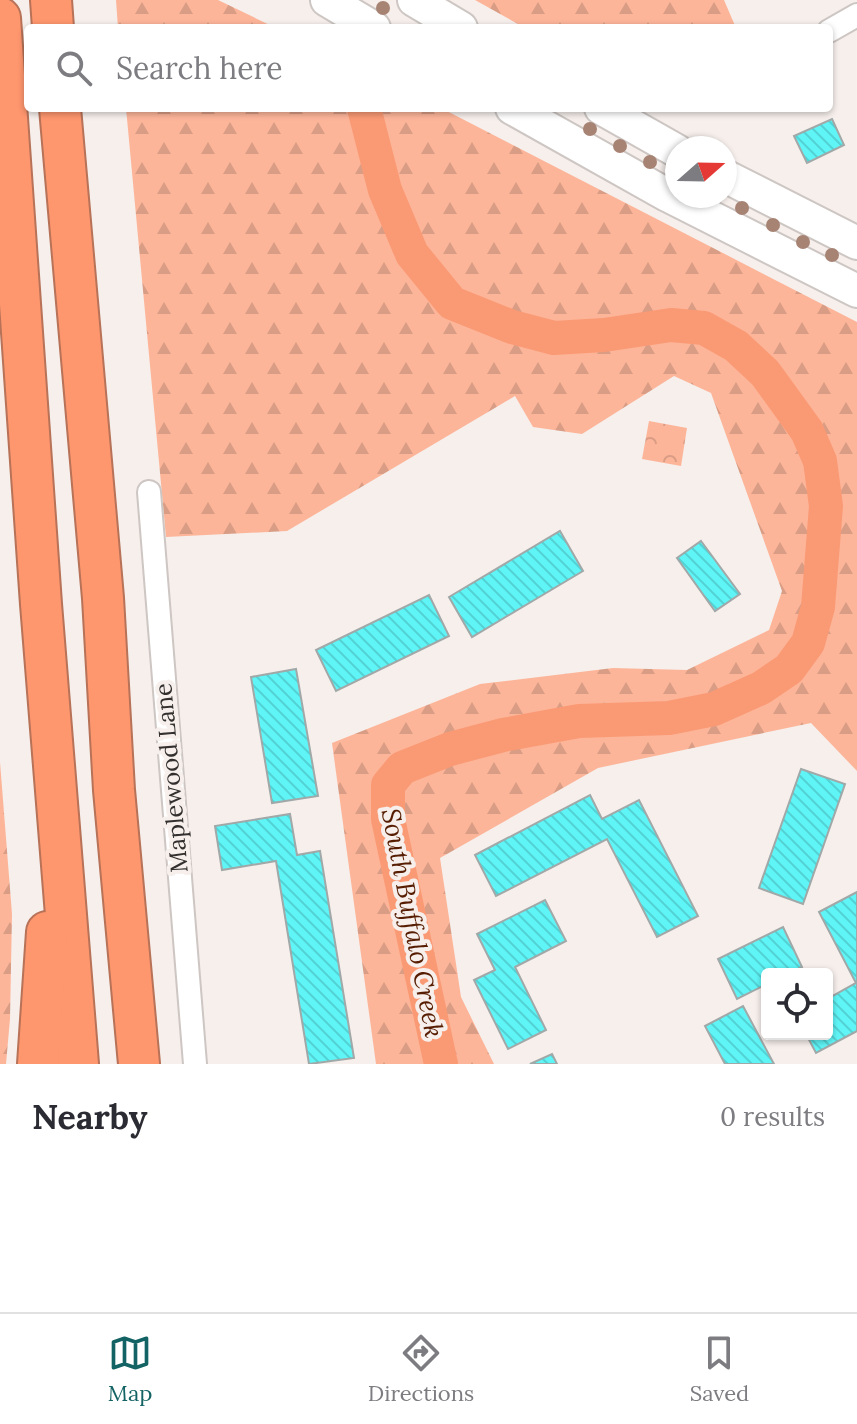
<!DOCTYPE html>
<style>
body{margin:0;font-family:Lora,serif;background:#f2f2f3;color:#2b2b33}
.controls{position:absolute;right:24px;bottom:24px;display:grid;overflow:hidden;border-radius:8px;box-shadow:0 2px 6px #0004}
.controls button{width:72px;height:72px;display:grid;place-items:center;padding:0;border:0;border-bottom:2px solid #e1e1e2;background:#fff;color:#2b2b33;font:40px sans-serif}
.compass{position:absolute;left:665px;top:136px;width:72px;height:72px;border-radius:50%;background:#fff;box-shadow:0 2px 6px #0004;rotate:70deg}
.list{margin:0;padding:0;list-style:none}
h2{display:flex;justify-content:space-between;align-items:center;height:104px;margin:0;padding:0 32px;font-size:34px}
h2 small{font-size:26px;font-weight:400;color:#7c7c81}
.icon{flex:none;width:44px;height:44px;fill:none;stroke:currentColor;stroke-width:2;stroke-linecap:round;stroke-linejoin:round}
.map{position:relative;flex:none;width:857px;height:1064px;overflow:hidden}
.search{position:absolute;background:#fff;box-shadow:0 2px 6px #0004;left:24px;right:24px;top:24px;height:88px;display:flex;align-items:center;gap:20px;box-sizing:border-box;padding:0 28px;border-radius:8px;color:#7c7c81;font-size:30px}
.sheet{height:248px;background:#fff}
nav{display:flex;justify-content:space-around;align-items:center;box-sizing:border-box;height:112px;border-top:2px solid #e1e1e2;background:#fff;font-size:22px;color:#7c7c81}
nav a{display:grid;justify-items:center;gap:4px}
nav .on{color:#136364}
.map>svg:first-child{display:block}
.forest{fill:url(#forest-firs)}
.park{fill:url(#park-crowns)}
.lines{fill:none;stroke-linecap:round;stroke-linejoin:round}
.river{stroke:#fa9a75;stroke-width:34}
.building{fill:url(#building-back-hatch);stroke:#a1a8a8;stroke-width:2}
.street-casing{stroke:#cdc6c3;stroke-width:26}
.secondary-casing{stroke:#cdc6c3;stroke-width:36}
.highway-casing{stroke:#b77258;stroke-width:44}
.street{stroke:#fff;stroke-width:22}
.secondary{stroke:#fff;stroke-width:32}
.highway{stroke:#fe966e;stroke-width:40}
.tree{fill:#a78374}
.labels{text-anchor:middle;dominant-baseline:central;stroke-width:8;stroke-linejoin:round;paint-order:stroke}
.street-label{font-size:24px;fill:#322f2e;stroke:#f6efec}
.water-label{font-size:26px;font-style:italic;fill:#571d02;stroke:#f6efec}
</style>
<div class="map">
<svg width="857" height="1064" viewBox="0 0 857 1064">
<defs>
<pattern id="forest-firs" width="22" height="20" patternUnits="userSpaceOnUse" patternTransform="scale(2)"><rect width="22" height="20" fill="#fdb599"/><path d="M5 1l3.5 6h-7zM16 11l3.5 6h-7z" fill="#d99c84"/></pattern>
<pattern id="park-crowns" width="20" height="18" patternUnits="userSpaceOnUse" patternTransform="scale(2)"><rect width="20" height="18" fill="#fdb599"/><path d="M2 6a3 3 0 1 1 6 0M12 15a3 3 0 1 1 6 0" fill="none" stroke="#d99c84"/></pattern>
<pattern id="building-back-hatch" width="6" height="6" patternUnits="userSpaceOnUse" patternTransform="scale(2)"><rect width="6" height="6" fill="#5ff5f7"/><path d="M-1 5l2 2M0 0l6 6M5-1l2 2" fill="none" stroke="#53d2d4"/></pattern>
</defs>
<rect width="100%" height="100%" fill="#f6efec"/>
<g class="forest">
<path d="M116 0H218L276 28H118Z"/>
<path d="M475 0H724L736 28H525Z"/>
<path d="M126 108H441L857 322V771L811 723 598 768 440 858 461 997 494 1064H376L332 743 480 684 613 668 687 670 769 630 782 591 711 393 674 376 582 434 533 427 515 396 287 531 166 537Z"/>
<path d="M0 762 12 914 10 1019 6 1064H0Z"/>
</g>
<path class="park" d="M649 421 687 428 681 466 642 459Z"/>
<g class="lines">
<path class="river" d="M364 108 385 190 412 254 452 303 512 327 554 338 604 335 671 325 704 328 736 346 765 373 807 431 820 461 826 506 818 607 808 643 789 669 761 688 714 709 669 718 579 721 503 735 450 749 402 768 388 785V819L441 1064"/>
</g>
<g class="building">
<path d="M832 119 844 145 807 163 794 136Z"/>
<path d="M560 531 583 571 472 637 449 597Z"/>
<path d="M701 541 740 594 715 611 677 558Z"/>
<path d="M429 595 449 636 336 691 316 650Z"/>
<path d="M296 669 318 796 272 803 251 677Z"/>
<path d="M801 769 845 784 803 904 759 888Z"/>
<path d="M590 795 602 819 639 800 698 916 657 937 607 839 496 896 475 855Z"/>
<path d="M290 814 297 855 320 851 354 1058 309 1064 276 861 222 870 215 826Z"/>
<path d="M857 892V1031L816 1053 806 1034H827V999L856 983 819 912Z"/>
<path d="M545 900 566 941 515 967 546 1030 508 1049 474 980 495 970 477 934Z"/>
<path d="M783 927 802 967 788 974H767V984L737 999 718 959Z"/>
<path d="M743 1006 774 1064H725L705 1026Z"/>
<path d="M552 1054 557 1064H530Z"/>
</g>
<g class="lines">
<defs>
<g id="street">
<path d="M829 31 857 15"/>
<path d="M149 492 195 1064"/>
</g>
<g id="secondary">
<path d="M327 0 374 28"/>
<path d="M414 0 461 28"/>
<path d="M512 108 667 195 857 291"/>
<path d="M601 108 677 151"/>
<path d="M725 176 857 243"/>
</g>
<g id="highway">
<path d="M51 0 53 28"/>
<path d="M0 18 41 604 78 1064"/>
<path d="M60 108 103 598 114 790 139 1064"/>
<path d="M38 1064 47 932"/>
</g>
</defs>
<use href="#street" class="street-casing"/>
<use href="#secondary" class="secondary-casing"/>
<use href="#highway" class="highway-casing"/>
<use href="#street" class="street"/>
<use href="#secondary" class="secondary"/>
<use href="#highway" class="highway"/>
</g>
<g class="tree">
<circle cx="383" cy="8" r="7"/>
<circle cx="590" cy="129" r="7"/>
<circle cx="620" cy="146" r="7"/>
<circle cx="650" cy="162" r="7"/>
<circle cx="742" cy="208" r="7"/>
<circle cx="773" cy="225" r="7"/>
<circle cx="803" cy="242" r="7"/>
<circle cx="832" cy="255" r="7"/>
</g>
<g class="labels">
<g class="street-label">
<text transform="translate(171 778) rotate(-95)">Maplewood Lane</text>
</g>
<g class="water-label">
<text transform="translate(413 923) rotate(79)">South Buffalo Creek</text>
</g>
</g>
</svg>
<div class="controls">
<button><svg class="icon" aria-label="locate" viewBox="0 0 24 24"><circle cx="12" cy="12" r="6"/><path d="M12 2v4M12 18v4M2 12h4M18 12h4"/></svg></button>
</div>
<svg class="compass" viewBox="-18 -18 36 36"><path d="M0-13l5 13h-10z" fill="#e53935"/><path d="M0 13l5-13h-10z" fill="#7c7c81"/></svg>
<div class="search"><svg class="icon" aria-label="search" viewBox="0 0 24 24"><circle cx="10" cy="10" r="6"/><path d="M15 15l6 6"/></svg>Search here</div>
</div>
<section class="sheet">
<h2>Nearby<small>0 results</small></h2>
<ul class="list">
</ul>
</section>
<nav>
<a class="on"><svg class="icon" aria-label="map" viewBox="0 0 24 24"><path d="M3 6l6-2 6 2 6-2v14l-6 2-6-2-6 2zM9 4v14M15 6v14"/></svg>Map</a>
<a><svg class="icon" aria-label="directions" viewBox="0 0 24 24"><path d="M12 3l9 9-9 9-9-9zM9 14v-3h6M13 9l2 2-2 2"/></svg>Directions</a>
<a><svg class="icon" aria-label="saved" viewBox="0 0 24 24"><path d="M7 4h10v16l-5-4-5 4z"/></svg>Saved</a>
</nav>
